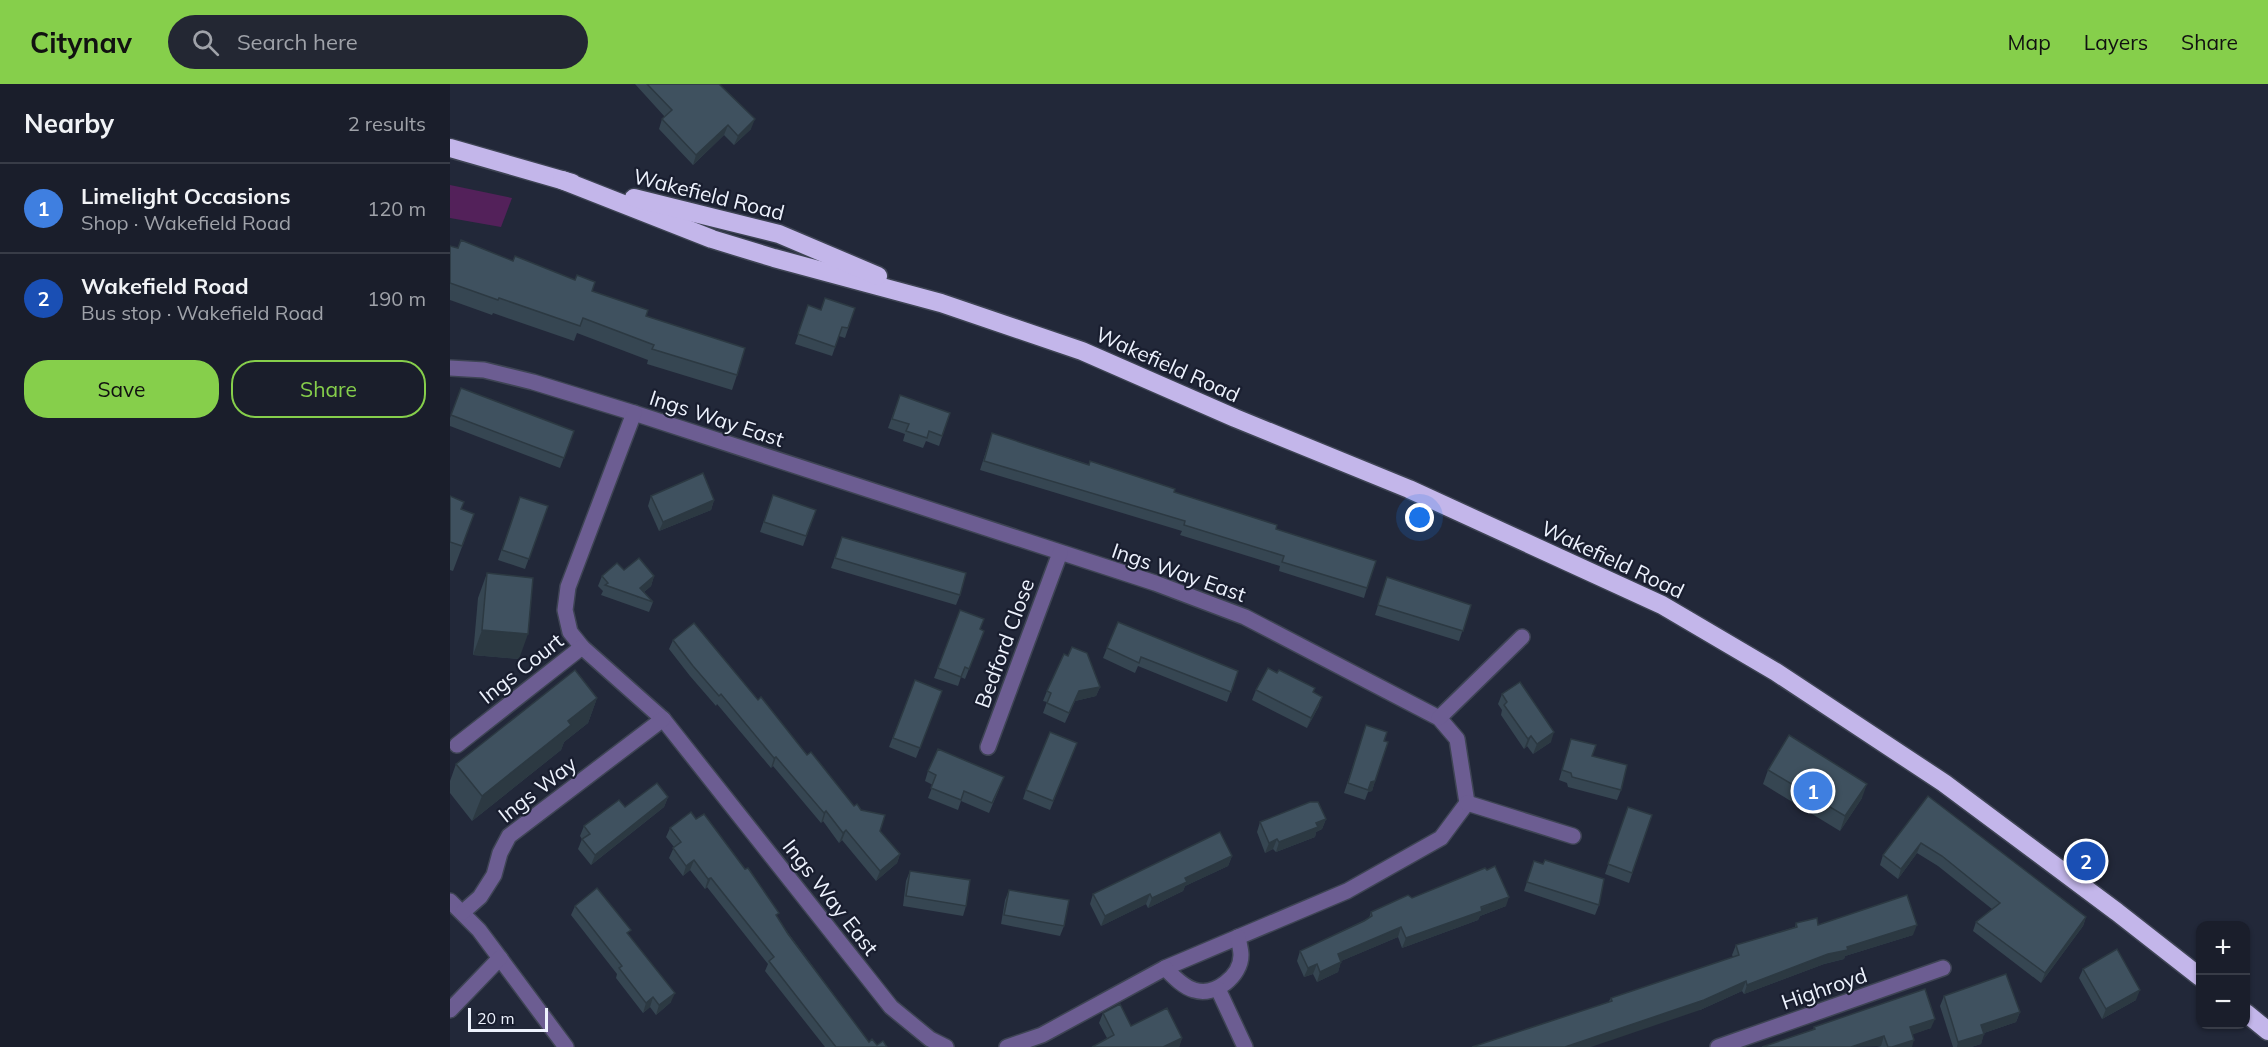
<!DOCTYPE html>
<meta charset="utf-8">
<style>
body{margin:0;font-family:Mulish,sans-serif;background:#232733;color:#f1f3f6}
.controls{position:absolute;right:18px;bottom:18px;display:grid;overflow:hidden;border-radius:12px;box-shadow:0 2px 4px #0004}
.controls button{width:54px;height:54px;display:grid;place-items:center;padding:0;border:0;border-bottom:2px solid #383c47;background:#1a1e2b;color:#f1f3f6;font:30px sans-serif}
.scale{position:absolute;left:18px;bottom:15px;width:80px;box-sizing:border-box;padding-left:6px;border:3px solid #edf2fd;border-top:0;font-size:16px;line-height:21px;white-space:nowrap;color:#edf2fd;-webkit-text-stroke:4px #191e2f;paint-order:stroke}
.you{position:absolute;left:970px;top:434px;width:21px;height:21px;margin:-15px;border:4px solid #fff;border-radius:50%;background:#1a73e8;box-shadow:0 0 0 9px #1a73e833}
.badge{display:grid;place-items:center;width:39px;height:39px;border-radius:50%;background:#86cf4b;color:#fff;font-size:20px;font-weight:700}
.pin{position:absolute;translate:-50% -50%;border:3px solid #fff;box-shadow:0 2px 6px #0006}
.list{margin:0;padding:0;list-style:none}
h2{display:flex;justify-content:space-between;align-items:center;height:78px;margin:0;padding:0 24px;font-size:26px}
h2 small{font-size:20px;font-weight:400;color:#9fa2a9}
.list li{display:grid;grid-template-columns:39px 1fr auto;gap:18px;align-items:center;box-sizing:border-box;height:90px;padding:0 24px;border-top:2px solid #383c47}
.list b{display:block;font-size:22px;white-space:nowrap}
.list p{margin:0;font-size:20px;white-space:nowrap;color:#9fa2a9}
.list em{font-size:20px;font-style:normal;color:#9fa2a9}
.actions{display:flex;gap:12px;padding:18px 24px}
.actions a{flex:1;padding:14px 0;border:2px solid #86cf4b;border-radius:24px;text-align:center;font-size:21px;color:#86cf4b}
.actions .main{background:#86cf4b;color:#111}
.icon{flex:none;width:33px;height:33px;fill:none;stroke:currentColor;stroke-width:2;stroke-linecap:round;stroke-linejoin:round}
.map{position:relative;flex:none;width:1818px;height:963px;overflow:hidden}
header{display:flex;align-items:center;gap:36px;box-sizing:border-box;height:84px;padding:0 30px;background:#86cf4b;color:#111}
header strong{font-size:28px}
nav{display:flex;gap:33px;margin-inline-start:auto;font-size:21px}
.search{width:420px;height:54px;background:#232733;display:flex;align-items:center;gap:15px;box-sizing:border-box;padding:0 21px;border-radius:33px;color:#9fa2a9;font-size:22px}
main{display:flex}
aside{flex:1;background:#1a1e2b}
.map>svg:first-child{display:block}
.green{fill:#53215a}
.lines{fill:none;stroke-linecap:round;stroke-linejoin:round}
.minor-casing{stroke:#3e4454;stroke-width:18}
.highway-casing{stroke:#3e4454;stroke-width:21}
.minor{stroke:#6c5d92;stroke-width:15}
.highway{stroke:#c3b6ea;stroke-width:18}
.wall{fill:#364652}
.shaded-wall{fill:#2c3942}
.building{fill:#3f515f;stroke:#2c3942;stroke-width:1.5}
.labels{text-anchor:middle;dominant-baseline:central;stroke-width:4.5;stroke-linejoin:round;paint-order:stroke}
.street-label{font-size:21px;fill:#edf2fd;stroke:#191e2f}
</style>
<header>
<strong>Citynav</strong>
<div class="search"><svg class="icon" aria-label="search" viewBox="0 0 24 24"><circle cx="10" cy="10" r="6"/><path d="M15 15l6 6"/></svg>Search here</div>
<nav><a>Map</a><a>Layers</a><a>Share</a></nav>
</header>
<main>
<aside>
<h2>Nearby<small>2 results</small></h2>
<ul class="list">
<li><span class="badge" style="background:#3f7fe0">1</span><div><b>Limelight Occasions</b><p>Shop · Wakefield Road</p></div><em>120 m</em></li>
<li><span class="badge" style="background:#1a4fb4">2</span><div><b>Wakefield Road</b><p>Bus stop · Wakefield Road</p></div><em>190 m</em></li>
</ul>
<div class="actions"><a class="main">Save</a><a>Share</a></div>
</aside>
<div class="map">
<svg width="1818" height="963" viewBox="0 0 1818 963">
<rect width="100%" height="100%" fill="#222839"/>
<path class="green" d="M0 101 62 114 51 143 0 134Z"/>
<g class="lines">
<defs>
<g id="minor">
<path d="M0 284 34 286 83 298 184 329 705 499 795 533 989 634 1007 655 1017 719 991 754 897 807 715 884 592 951 557 963"/>
<path d="M184 329 118 503 115 526 120 548 132 563 213 635 441 923 480 955 496 963"/>
<path d="M989 634 1072 553"/>
<path d="M7 661 132 563"/>
<path d="M538 663 610 469"/>
<path d="M1017 719 1123 752"/>
<path d="M0 817 29 846 116 963"/>
<path d="M13 828 30 813 44 791 50 769 59 752 213 635"/>
<path d="M715 884C723 892 733 903 744 906 765 913 791 892 791 871 791 866 789 859 788 853"/>
<path d="M768 905 795 963"/>
<path d="M0 926 50 874"/>
<path d="M1268 963 1493 884"/>
</g>
<g id="highway">
<path d="M0 64 122 99"/>
<path d="M112 96 262 155 324 174 491 219 632 267 785 334 959 405 1212 521 1326 588 1494 699 1667 828 1750 893"/>
<path d="M184 114 329 150 428 192"/>
<path d="M1796 929 1818 947"/>
</g>
</defs>
<use href="#minor" class="minor-casing"/>
<use href="#highway" class="highway-casing"/>
<use href="#minor" class="minor"/>
<use href="#highway" class="highway"/>
</g>
<g class="wall">
<path d="M185 0H269L301 45 284 61 274 51 243 81 209 45 212 35 215 33Z"/>
<path d="M0 162 142 207 196 232 287 291 282 306 197 280 198 276 127 249 124 257 43 229 42 231 0 216Z"/>
<path d="M358 221 371 226 405 224 395 254 389 252 382 272 345 260Z"/>
<path d="M11 304 124 347 110 384 0 342V334Z"/>
<path d="M450 311 500 329 489 362 476 357 473 364 453 357 455 350 438 344Z"/>
<path d="M542 349 724 408 826 445 917 504 914 514 829 487 830 482 730 451 732 447 530 386Z"/>
<path d="M323 411 366 426 353 462 310 448Z"/>
<path d="M0 412 11 425 15 455 3 487 0 486Z"/>
<path d="M201 412 264 416 261 426 209 447 198 422Z"/>
<path d="M70 413 98 422 75 485 48 476Z"/>
<path d="M392 453 510 511 506 521 381 484Z"/>
<path d="M174 486 204 492 201 502 194 508 203 518 199 528 151 511 153 507 148 502 152 492Z"/>
<path d="M37 489 69 575 23 571 28 514Z"/>
<path d="M937 493 1021 521 1009 557 925 531Z"/>
<path d="M510 526 530 545 534 547 515 595 511 593 508 602 484 594Z"/>
<path d="M223 556 308 616 404 722 430 747 450 770 447 779 426 797 392 756 389 759 373 737 371 739 323 682 321 684 267 620 266 622 240 592 219 565Z"/>
<path d="M657 564 788 587 777 618 688 582 685 589 653 574Z"/>
<path d="M465 596 492 607 466 674 439 663Z"/>
<path d="M650 603 646 612 625 617 615 639 593 629 597 618 593 617 597 607Z"/>
<path d="M806 606 869 622 857 644 802 616Z"/>
<path d="M1052 610 1101 658 1083 670 1077 662 1074 665 1051 631 1052 626 1048 620Z"/>
<path d="M147 614 138 639 114 658 111 666 22 737 0 709V697L6 680Z"/>
<path d="M913 651 934 657 925 697 922 707 918 708 915 716 894 709Z"/>
<path d="M1121 655 1142 672 1171 706 1167 716 1118 703 1117 699 1109 696Z"/>
<path d="M627 659 600 726 573 715 576 706Z"/>
<path d="M1318 686 1412 714 1390 747 1313 700Z"/>
<path d="M478 687 550 703 539 729 511 717 508 726 478 714 483 701 475 697Z"/>
<path d="M1478 712 1636 833 1633 842 1591 899 1523 847 1526 838 1542 825 1488 782 1467 769 1448 795 1430 781 1433 771Z"/>
<path d="M218 713 214 723 141 781 128 765 132 755 130 752 134 742 175 723Z"/>
<path d="M1178 723 1202 731 1179 799 1155 790Z"/>
<path d="M876 735 872 745 866 748 865 753 826 768 823 765 815 769 807 748 810 738Z"/>
<path d="M220 744 327 834 419 958 427 961 437 963H375L315 887 318 880 257 803 255 805 240 786 233 792 219 774 224 763 216 753Z"/>
<path d="M782 772 778 782 735 802 733 807 698 824 696 820 651 842 640 820 643 810Z"/>
<path d="M1084 777 1149 821 1145 831 1074 807Z"/>
<path d="M460 787 516 822 513 832 453 822 456 797Z"/>
<path d="M559 806 614 842 610 852 551 840 555 816Z"/>
<path d="M962 814 1056 822 1030 832 1028 836 952 864 948 853 891 877 888 888 867 898 863 890 854 893 847 877 850 867 919 834 921 828Z"/>
<path d="M125 822 179 851 221 918 206 931 200 923 193 929 166 894 167 890 121 831Z"/>
<path d="M1346 839 1463 851 1395 872 1394 875 1374 880 1294 910 1292 907 1250 926 1159 917 1161 914 1283 873 1282 871 1286 861 1345 843Z"/>
<path d="M1633 885 1686 916 1652 935 1629 894Z"/>
<path d="M1494 912 1570 928 1566 938 1534 949 1531 960 1521 963H1503L1490 922Z"/>
<path d="M653 929 681 942 732 954 729 963H642L657 954 649 939Z"/>
<path d="M1364 943 1481 944 1462 950V963H1431L1363 946Z"/>
</g>
<g class="shaded-wall">
<path d="M305 35 301 45 284 61 288 52Z"/>
<path d="M278 41 274 51 243 81 246 71Z"/>
<path d="M264 416 261 426 209 447 213 438Z"/>
<path d="M204 492 201 502 187 514 190 504Z"/>
<path d="M32 546 78 550 69 575 23 571Z"/>
<path d="M650 603 646 612 625 617 615 639 629 607Z"/>
<path d="M872 613 869 622 857 644 861 634Z"/>
<path d="M147 614 138 639 114 658 111 666 22 737 32 712 118 637Z"/>
<path d="M1104 648 1101 658 1083 670 1087 660Z"/>
<path d="M1081 652 1077 662 1074 665 1078 655Z"/>
<path d="M326 673 323 682 321 684 324 674Z"/>
<path d="M925 697 922 707 918 708 921 698Z"/>
<path d="M1417 700 1412 714 1390 747 1395 732Z"/>
<path d="M218 713 214 723 141 781 145 771Z"/>
<path d="M376 727 373 737 371 739 374 729Z"/>
<path d="M876 735 872 745 866 748 865 753 826 768 829 758Z"/>
<path d="M396 746 392 756 389 759 393 749Z"/>
<path d="M827 755 823 765 815 769 819 759Z"/>
<path d="M1471 759 1467 769 1448 795 1451 785Z"/>
<path d="M450 770 447 779 426 797 430 787Z"/>
<path d="M782 772 778 782 735 802 733 807 698 824 702 814 735 794Z"/>
<path d="M244 776 240 786 233 792 236 782Z"/>
<path d="M261 794 257 803 255 805 258 795Z"/>
<path d="M700 810 696 820 651 842 655 832Z"/>
<path d="M1059 813 1056 822 1030 832 1028 836 952 864 956 854Z"/>
<path d="M1636 833 1633 842 1591 899 1595 889Z"/>
<path d="M1467 841 1463 851 1395 872 1394 875 1374 880 1294 910 1297 901 1397 863Z"/>
<path d="M951 843 948 853 884 880 888 870Z"/>
<path d="M891 878 888 888 867 898 870 888Z"/>
<path d="M867 880 863 890 854 893 858 884Z"/>
<path d="M1296 897 1292 907 1250 926 1141 963H1115Z"/>
<path d="M1690 906 1686 916 1652 935 1656 925Z"/>
<path d="M225 909 221 918 206 931 209 921Z"/>
<path d="M203 913 200 923 193 929 196 919Z"/>
<path d="M1570 928 1566 938 1528 951 1531 941Z"/>
<path d="M1485 935 1481 944 1456 953 1460 943Z"/>
<path d="M1534 950 1531 960 1521 963H1507L1508 958Z"/>
<path d="M1434 952 1431 962 1401 963Z"/>
<path d="M732 954 729 963H713Z"/>
<path d="M1464 956 1462 963H1442Z"/>
</g>
<g class="building">
<path d="M197 0H269L305 35 288 52 278 41 246 71 212 35 222 26Z"/>
<path d="M11 156 63 177 65 172 125 196 127 191 145 198 142 207 198 226 196 232 295 264 287 291 202 265 204 261 133 234 130 242 49 214 48 216 0 199V162L8 164Z"/>
<path d="M375 214 405 224 398 244 392 243 385 263 348 250 358 221 371 226Z"/>
<path d="M11 304 124 347 114 374 1 331Z"/>
<path d="M450 311 500 329 492 352 479 347 477 354 456 347 459 340 442 335Z"/>
<path d="M542 349 639 381 640 377 725 405 724 408 827 441 826 445 926 477 917 504 832 478 834 472 734 441 735 437 534 377Z"/>
<path d="M253 389 264 416 213 438 201 412Z"/>
<path d="M323 411 366 426 356 452 314 438Z"/>
<path d="M0 412 14 418 11 425 24 430 12 462 0 458Z"/>
<path d="M70 413 98 422 79 475 52 466Z"/>
<path d="M392 453 516 489 510 511 385 474Z"/>
<path d="M189 474 204 492 190 504 203 518 155 501 158 499 152 492 167 479 174 486Z"/>
<path d="M37 489 83 494 78 550 32 546Z"/>
<path d="M937 493 1021 521 1013 547 928 521Z"/>
<path d="M510 526 534 535 530 545 534 547 519 585 515 583 511 593 488 584Z"/>
<path d="M668 538 788 587 781 608 691 573 689 579 657 564Z"/>
<path d="M244 539 308 616 311 613 357 671 361 668 404 722 407 720 411 726 435 731 430 747 450 770 430 787 396 746 393 749 376 727 374 729 326 673 324 674 271 610 269 612 243 582 223 556Z"/>
<path d="M622 563 637 569 650 603 629 607 619 629 597 619 601 609 597 607 614 570 618 572Z"/>
<path d="M818 584 827 589 829 586 865 604 863 608 872 613 861 634 806 606Z"/>
<path d="M125 586 147 614 118 637 121 641 32 712 6 680Z"/>
<path d="M465 596 492 607 470 664 443 654Z"/>
<path d="M1070 598 1104 648 1087 660 1081 652 1078 655 1054 621 1057 618 1052 610Z"/>
<path d="M916 641 937 648 934 657 938 658 925 697 921 698 918 706 898 699Z"/>
<path d="M600 648 627 659 603 717 576 706Z"/>
<path d="M1339 651 1417 700 1395 732 1318 686Z"/>
<path d="M1121 655 1146 661 1142 672 1177 681 1171 706 1122 693 1121 689 1112 686Z"/>
<path d="M488 665 554 693 542 719 514 707 511 716 481 704 486 691 478 687Z"/>
<path d="M207 699 218 713 145 771 132 755 140 750 134 742 169 716 175 723Z"/>
<path d="M1478 712 1636 833 1595 889 1526 838 1550 819 1492 772 1471 759 1451 785 1433 771Z"/>
<path d="M860 718H868L876 735 866 739 868 743 829 758 827 755 819 759 810 738Z"/>
<path d="M1178 723 1202 731 1182 789 1158 780Z"/>
<path d="M241 728 246 735 254 730 295 785 298 784 329 829 326 831 338 850 419 958 422 955 427 961 433 957 437 963H386L319 877 324 873 261 794 258 795 244 776 236 782 223 764 231 758 220 744Z"/>
<path d="M770 748 782 772 735 794 737 798 702 814 700 810 655 832 643 810Z"/>
<path d="M1095 776 1154 795 1149 821 1077 798 1084 777 1093 780Z"/>
<path d="M1045 782 1059 813 1031 823 1032 827 956 854 951 843 888 870 891 878 870 888 867 880 858 884 850 867 914 837 922 832 921 828 958 811 962 814 1035 784 1037 786Z"/>
<path d="M460 787 520 796 516 822 456 812Z"/>
<path d="M147 804 181 846 177 849 225 909 209 921 203 913 196 919 169 884 172 882 125 822Z"/>
<path d="M559 806 619 816 614 842 554 831Z"/>
<path d="M1457 811 1467 841 1397 863 1398 866 1378 870 1297 901 1296 897 1254 916 1115 963H1022L1162 917 1161 914 1289 871 1286 861 1347 843 1346 839 1367 834 1368 841Z"/>
<path d="M1667 865 1690 906 1656 925 1633 885Z"/>
<path d="M1556 890 1570 928 1531 941 1534 950 1508 958 1494 912Z"/>
<path d="M1475 905 1485 935 1460 943 1464 956 1442 963H1438L1434 952 1401 963H1312L1365 945 1364 943Z"/>
<path d="M670 920 681 942 717 924 732 954 713 963H642L664 951 653 929Z"/>
</g>
<g class="labels">
<g class="street-label">
<text transform="translate(259 110) rotate(14)">Wakefield Road</text>
<text transform="translate(718 280) rotate(24)">Wakefield Road</text>
<text transform="translate(267 334) rotate(18)">Ings Way East</text>
<text transform="translate(1163 475) rotate(25)">Wakefield Road</text>
<text transform="translate(729 488) rotate(19)">Ings Way East</text>
<text transform="translate(554 559) rotate(-70)">Bedford Close</text>
<text transform="translate(71 584) rotate(-38)">Ings Court</text>
<text transform="translate(87 705) rotate(-38)">Ings Way</text>
<text transform="translate(381 813) rotate(52)">Ings Way East</text>
<text transform="translate(1374 904) rotate(-19)">Highroyd</text>
</g>
</g>
</svg>
<div class="controls">
<button>+</button>
<button>−</button>
</div>
<div class="scale">20 m</div>
<div class="you"></div>
<div class="pin badge" style="left:1363px;top:707px;background:#3f7fe0">1</div>
<div class="pin badge" style="left:1636px;top:777px;background:#1a4fb4">2</div>
</div>
</main>
